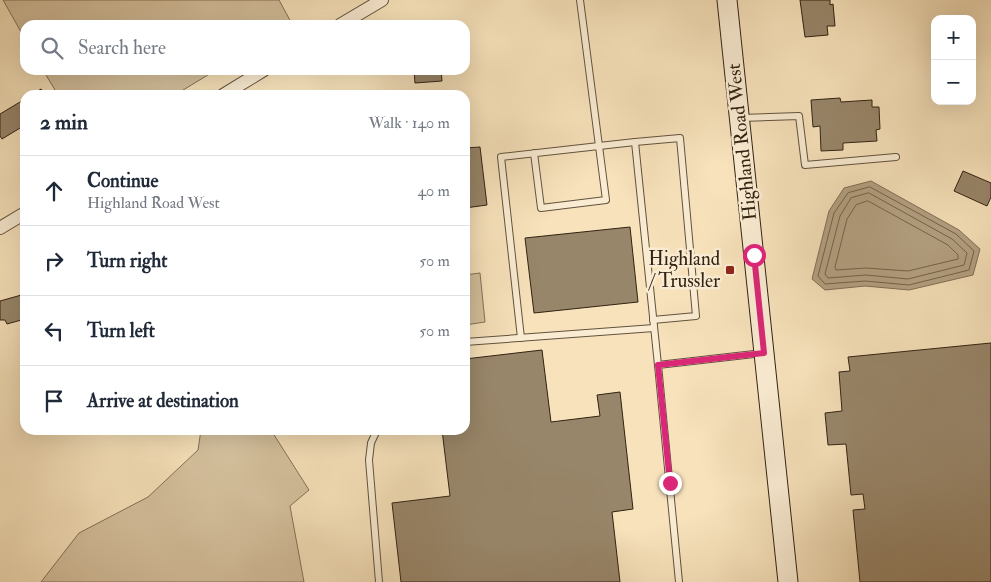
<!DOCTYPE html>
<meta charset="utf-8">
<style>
body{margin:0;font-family:"IM FELL Double Pica",serif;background:#f6f6f7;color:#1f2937}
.controls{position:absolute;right:15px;top:15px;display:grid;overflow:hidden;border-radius:10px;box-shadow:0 5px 20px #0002}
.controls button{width:45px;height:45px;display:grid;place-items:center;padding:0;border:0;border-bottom:1px solid #e0e1e3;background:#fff;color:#1f2937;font:25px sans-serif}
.stop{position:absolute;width:15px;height:15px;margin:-11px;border:4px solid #db2777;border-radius:50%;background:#fff}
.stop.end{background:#db2777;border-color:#fff;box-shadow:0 1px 5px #0008}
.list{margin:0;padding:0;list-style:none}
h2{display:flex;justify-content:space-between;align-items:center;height:65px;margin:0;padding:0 20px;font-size:21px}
h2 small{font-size:16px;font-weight:400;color:#747a83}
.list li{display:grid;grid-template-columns:32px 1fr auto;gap:15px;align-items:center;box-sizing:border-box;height:70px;padding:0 20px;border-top:1px solid #e0e1e3}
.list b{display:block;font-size:19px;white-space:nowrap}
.list p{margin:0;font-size:16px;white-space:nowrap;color:#747a83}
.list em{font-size:16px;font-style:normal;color:#747a83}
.icon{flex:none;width:28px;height:28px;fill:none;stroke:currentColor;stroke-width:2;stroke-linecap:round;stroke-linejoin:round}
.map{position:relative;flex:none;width:991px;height:582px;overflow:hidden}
.search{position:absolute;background:#fff;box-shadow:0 5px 20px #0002;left:20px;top:20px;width:450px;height:55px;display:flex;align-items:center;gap:12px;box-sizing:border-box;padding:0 18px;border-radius:15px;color:#747a83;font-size:19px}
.panel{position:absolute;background:#fff;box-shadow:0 5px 20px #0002;left:20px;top:90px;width:450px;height:345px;border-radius:15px}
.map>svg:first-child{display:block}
.green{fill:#d5c19e;stroke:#837258}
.water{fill:#b4a182;stroke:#806e56}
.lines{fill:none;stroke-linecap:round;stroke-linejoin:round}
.shore{stroke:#72624a;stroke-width:1}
.building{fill:#98866a;stroke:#312213}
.service-casing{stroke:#62523d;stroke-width:8}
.minor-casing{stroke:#62523d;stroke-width:14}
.secondary-casing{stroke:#312213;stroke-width:21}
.service{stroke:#faecd3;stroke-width:6}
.minor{stroke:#faecd3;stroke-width:12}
.secondary{stroke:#faecd3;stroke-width:19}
.route{stroke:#db2777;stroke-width:6}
.poi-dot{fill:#8f2418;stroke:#faecd3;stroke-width:2}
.labels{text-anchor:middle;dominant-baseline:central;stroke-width:5;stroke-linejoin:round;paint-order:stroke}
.street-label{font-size:19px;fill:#312213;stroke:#faecd3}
.poi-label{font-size:19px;fill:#312213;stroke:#faecd3;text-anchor:end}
</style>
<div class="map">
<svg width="991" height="582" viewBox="0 0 991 582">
<rect width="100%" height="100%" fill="#f7e2bb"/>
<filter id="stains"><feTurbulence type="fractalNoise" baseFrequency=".004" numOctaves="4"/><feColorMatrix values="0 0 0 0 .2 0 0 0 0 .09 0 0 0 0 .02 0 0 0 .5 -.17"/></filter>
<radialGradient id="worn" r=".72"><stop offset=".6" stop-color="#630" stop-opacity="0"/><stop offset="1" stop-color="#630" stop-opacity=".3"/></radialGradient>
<g class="green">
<path d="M3 0H279L292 24 25 25V39Z"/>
<path d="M43 70H216L175 95H58Z"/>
<path d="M480 273 485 322 465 325V275Z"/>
<path d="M201 430H271L309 490 290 506 304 582H41L79 533 148 497 198 450Z"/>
</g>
<path class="water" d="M871 181 959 230 980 249 973 275 909 290 865 286 825 290 812 279 829 211 844 188Z"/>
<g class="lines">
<g class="shore">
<path d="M870 187 956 234 974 251 969 270 909 285 865 281 825 284 818 276 834 213 848 193Z"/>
<path d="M869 193 952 239 967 253 964 265 908 279 866 275 828 278 825 274 840 216 851 198Z"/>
<path d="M868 201 948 245 958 255V259L908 271 866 268 836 270 835 267 847 219 856 205Z"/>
</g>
</g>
<g class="building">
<path d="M800 0H830V5L833 4 835 26H827L828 35 805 37Z"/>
<path d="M414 70H441L442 81 415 83Z"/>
<path d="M41 89 45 95H31Z"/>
<path d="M840 98 841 102 872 100V107H879L880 129 876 130 877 141 843 143V150L821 151 820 126 813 127 811 100Z"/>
<path d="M25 99V125L2 139 0 136V114Z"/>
<path d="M480 147 487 205 465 208V148Z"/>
<path d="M963 171 991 183V197L987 206 954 191Z"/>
<path d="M630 227 638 302 534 313 525 238Z"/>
<path d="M25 294V319L7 324 5 320H0V301Z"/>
<path d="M991 343V582H860L853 510 865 509 863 494 851 495 846 444 828 445 825 413 842 411 839 372 850 371 848 357Z"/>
<path d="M542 350 551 422 600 416 597 395 620 392 633 509 612 512 620 582H401L392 503 450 496 442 430H465V359Z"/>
</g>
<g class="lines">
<defs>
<g id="service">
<path d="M580 0 599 146 635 142 658 365"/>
<path d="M741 118 799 116 805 165 896 157"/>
<path d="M635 142 680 138 696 316 653 320"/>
<path d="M521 338 501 157 599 146 606 200 541 208 534 153"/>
<path d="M465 342 654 328"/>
<path d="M377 430 371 443 369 460 379 582"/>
<path d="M679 582 658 365 763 353"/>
</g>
<g id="minor">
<path d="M340 25 382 0"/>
<path d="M223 95 264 70"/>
<path d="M0 228 25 213"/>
</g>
<path id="secondary" d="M727 0 788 582"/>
</defs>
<use href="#service" class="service-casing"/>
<use href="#minor" class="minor-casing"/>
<use href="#secondary" class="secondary-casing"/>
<use href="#service" class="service"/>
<use href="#minor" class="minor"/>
<use href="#secondary" class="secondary"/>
</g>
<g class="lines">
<path class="route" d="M670 483 658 365 764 353 754 255"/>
</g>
<rect class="poi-dot" x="725" y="265" width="10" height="10" rx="2.5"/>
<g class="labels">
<g class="street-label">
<text transform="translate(742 142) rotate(-96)">Highland Road West</text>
</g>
<g class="poi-label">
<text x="720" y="259">Highland<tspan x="720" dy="22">/ Trussler</tspan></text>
</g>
</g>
<rect width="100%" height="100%" filter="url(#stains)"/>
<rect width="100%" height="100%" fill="url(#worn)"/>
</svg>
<div class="controls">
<button>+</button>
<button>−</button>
</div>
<div class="stop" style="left:754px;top:255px"></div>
<div class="stop end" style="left:670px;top:483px"></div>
<div class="search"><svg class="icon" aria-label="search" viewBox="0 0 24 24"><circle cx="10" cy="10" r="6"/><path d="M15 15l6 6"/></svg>Search here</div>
<section class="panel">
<h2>2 min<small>Walk · 140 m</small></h2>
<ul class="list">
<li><svg class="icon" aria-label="ahead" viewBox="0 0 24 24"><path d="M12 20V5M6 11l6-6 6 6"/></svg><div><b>Continue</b><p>Highland Road West</p></div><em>40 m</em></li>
<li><svg class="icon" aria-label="right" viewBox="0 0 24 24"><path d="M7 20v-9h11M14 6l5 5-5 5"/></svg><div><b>Turn right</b></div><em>50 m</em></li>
<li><svg class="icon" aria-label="left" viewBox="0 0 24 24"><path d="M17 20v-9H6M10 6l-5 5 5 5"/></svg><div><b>Turn left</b></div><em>50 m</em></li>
<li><svg class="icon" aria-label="arrive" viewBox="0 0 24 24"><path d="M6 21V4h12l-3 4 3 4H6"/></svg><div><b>Arrive at destination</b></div></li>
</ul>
</section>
</div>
